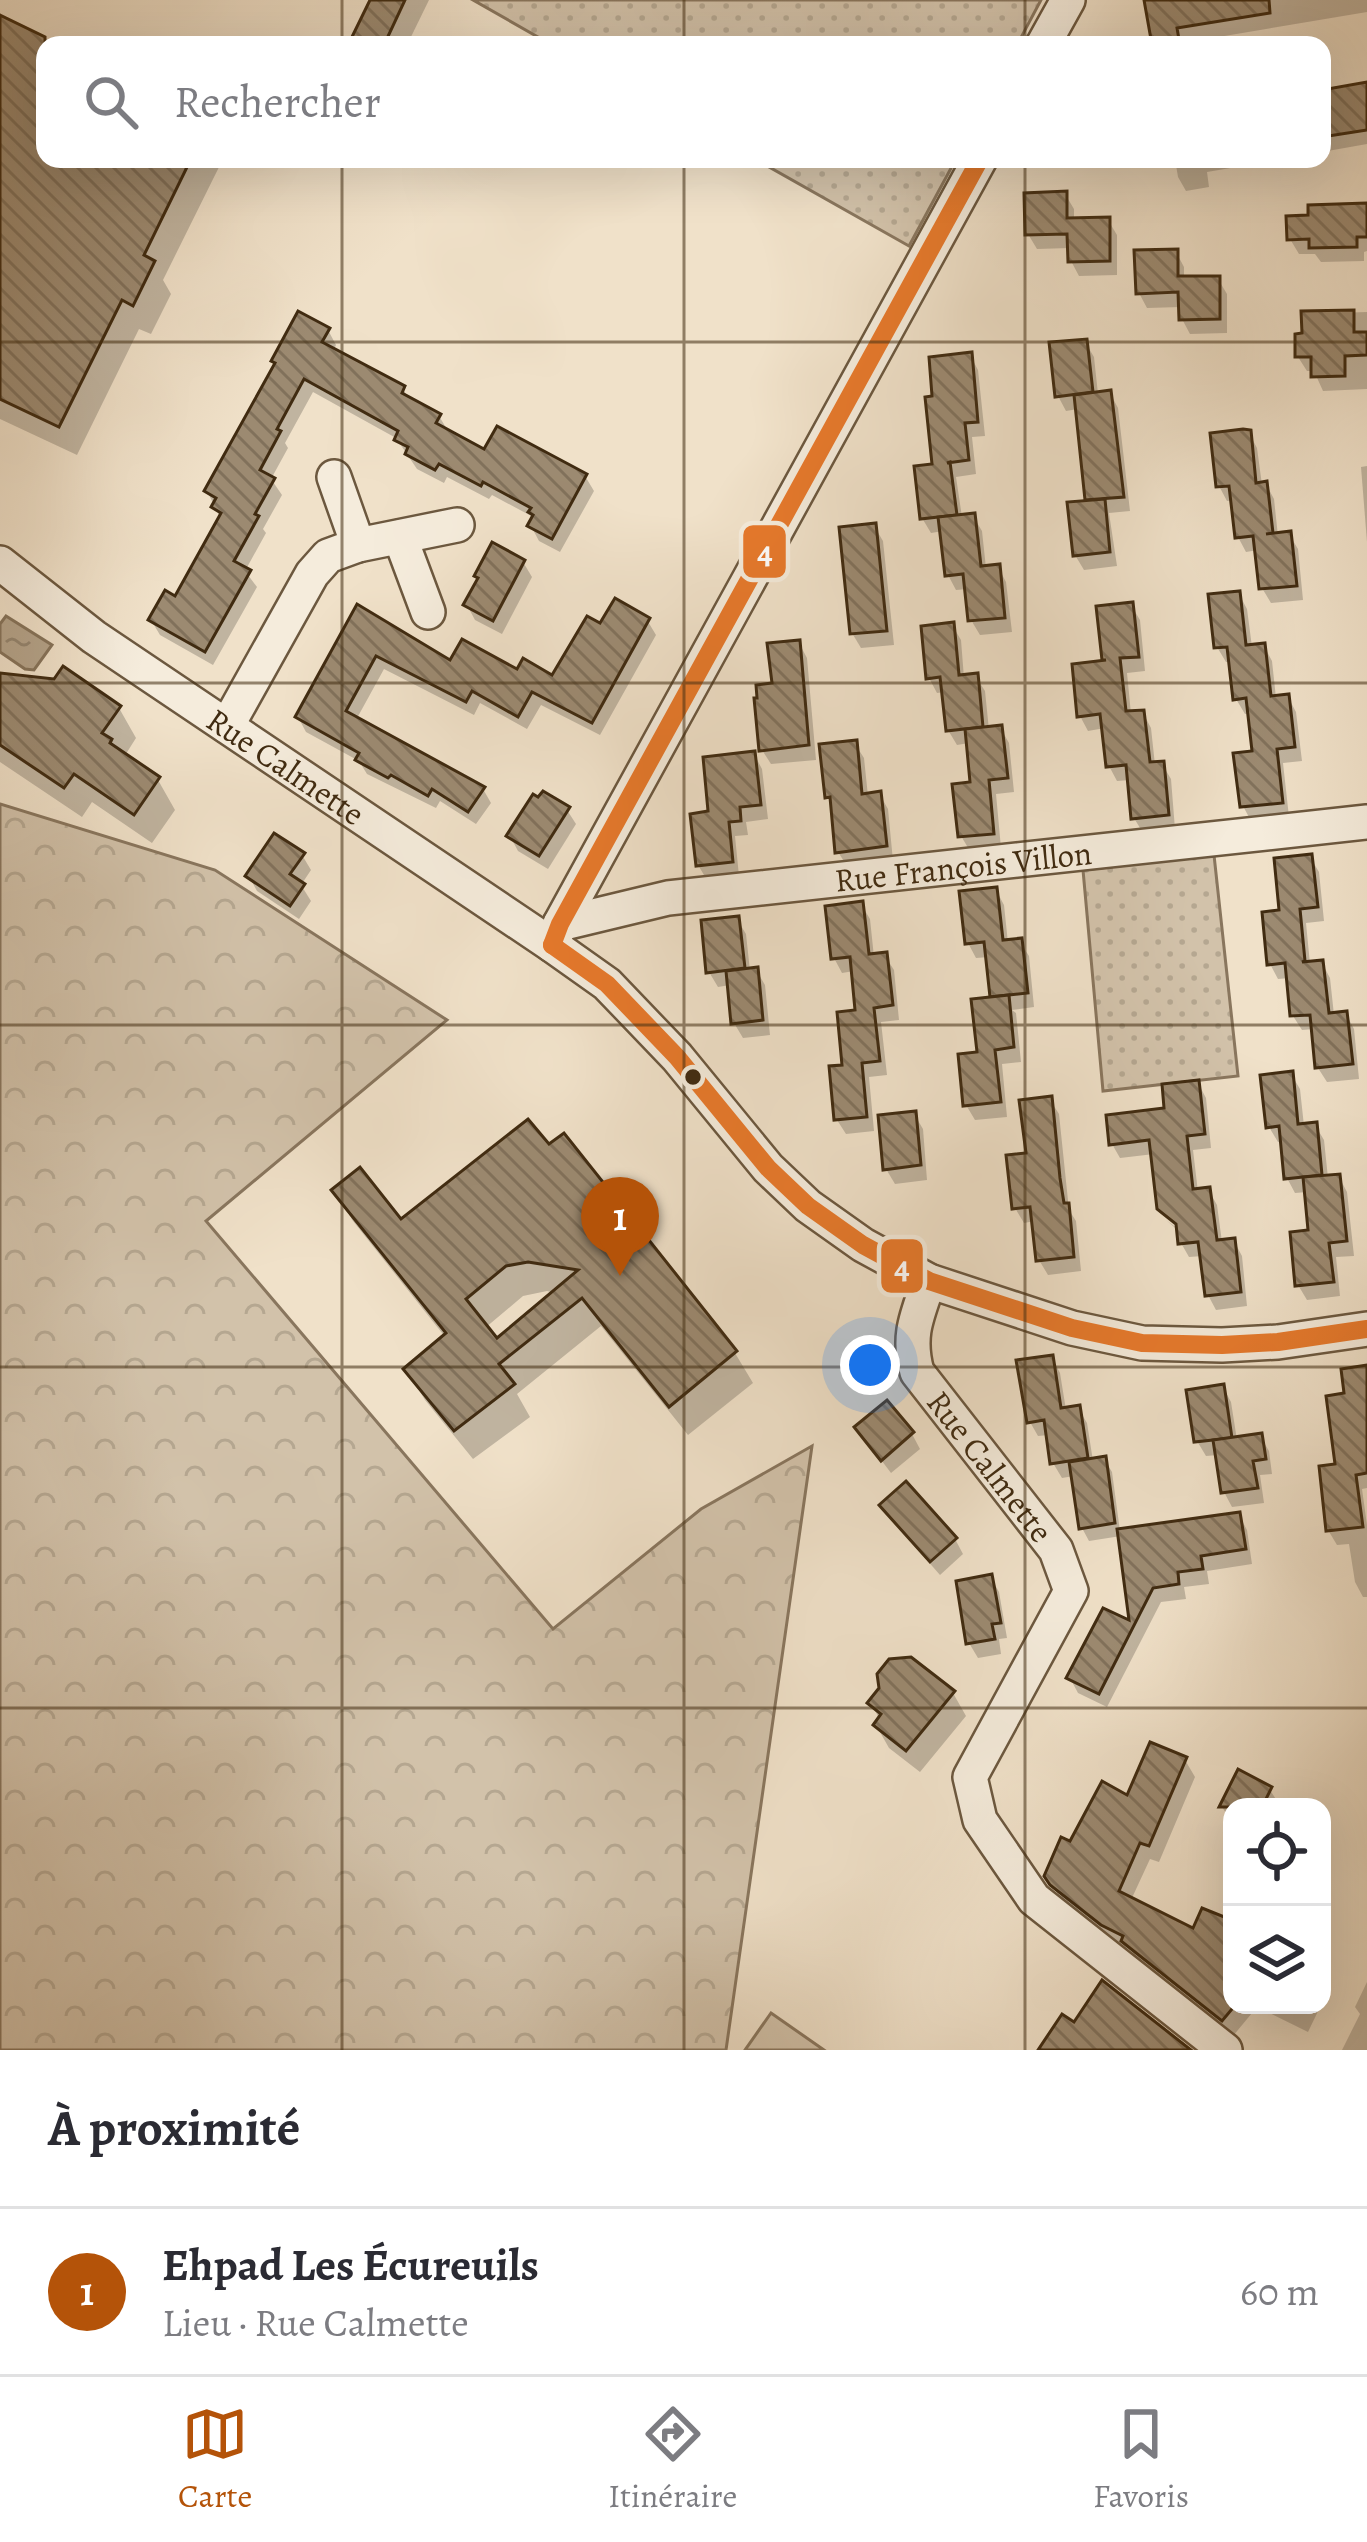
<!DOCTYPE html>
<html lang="fr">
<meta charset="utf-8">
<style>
body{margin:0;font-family:Alegreya,serif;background:#f7f7f7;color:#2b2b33}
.controls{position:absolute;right:36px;bottom:36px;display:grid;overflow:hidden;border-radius:24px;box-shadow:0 12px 48px #0002}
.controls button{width:108px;height:108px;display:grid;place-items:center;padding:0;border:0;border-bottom:3px solid #e1e1e2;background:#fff;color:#2b2b33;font:60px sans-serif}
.you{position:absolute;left:870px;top:1365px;width:42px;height:42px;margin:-30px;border:9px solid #fff;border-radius:50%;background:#1a73e8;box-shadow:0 0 0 18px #1a73e833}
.badge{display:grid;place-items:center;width:78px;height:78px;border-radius:50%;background:#b45309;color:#fff;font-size:39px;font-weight:700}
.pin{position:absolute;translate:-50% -99px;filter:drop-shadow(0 3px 6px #0008)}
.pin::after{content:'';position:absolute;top:63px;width:42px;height:36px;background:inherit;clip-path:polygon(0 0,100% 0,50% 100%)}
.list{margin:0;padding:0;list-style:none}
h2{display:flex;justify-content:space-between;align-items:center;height:156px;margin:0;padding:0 48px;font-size:51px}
h2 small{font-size:39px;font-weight:400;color:#7c7c81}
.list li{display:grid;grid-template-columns:78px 1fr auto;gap:36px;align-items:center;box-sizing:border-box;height:168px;padding:0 48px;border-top:3px solid #e1e1e2}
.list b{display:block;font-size:45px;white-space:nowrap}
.list p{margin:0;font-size:39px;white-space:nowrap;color:#7c7c81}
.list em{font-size:39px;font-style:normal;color:#7c7c81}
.icon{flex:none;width:66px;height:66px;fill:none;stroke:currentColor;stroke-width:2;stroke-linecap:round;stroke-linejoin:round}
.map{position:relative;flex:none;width:1367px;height:2050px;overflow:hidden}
.search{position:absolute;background:#fff;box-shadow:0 12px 48px #0002;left:36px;right:36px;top:36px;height:132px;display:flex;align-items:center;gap:30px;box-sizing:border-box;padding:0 42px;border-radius:24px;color:#7c7c81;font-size:45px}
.sheet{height:324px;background:#fff}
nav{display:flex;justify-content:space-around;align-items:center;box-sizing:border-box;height:168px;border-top:3px solid #e1e1e2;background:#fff;font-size:33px;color:#7c7c81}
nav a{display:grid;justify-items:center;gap:6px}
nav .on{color:#b45309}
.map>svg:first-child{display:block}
.grass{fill:url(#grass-dots);stroke:#89765e;stroke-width:3}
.forest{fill:url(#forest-crowns);stroke:#89765e;stroke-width:3}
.garden{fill:#d2c2aa;stroke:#89765e;stroke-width:3}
.water{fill:url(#water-ripples);stroke:#86735a;stroke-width:3}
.shadow{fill:#0003;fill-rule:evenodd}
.building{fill:url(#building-back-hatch);stroke:#402b11;stroke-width:3;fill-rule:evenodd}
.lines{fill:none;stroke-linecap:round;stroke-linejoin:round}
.minor-casing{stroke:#6c583f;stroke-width:38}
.minor{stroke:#f5ecdc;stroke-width:33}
.bus-1-casing{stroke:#f5ecdc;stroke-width:27}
.bus-1{stroke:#e7792b;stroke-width:18}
.grid{fill:none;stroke:#402b11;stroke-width:3;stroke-opacity:0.55}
.bus-dot{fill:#402b11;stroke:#f5ecdc;stroke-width:4.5}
.labels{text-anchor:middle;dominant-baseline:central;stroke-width:9;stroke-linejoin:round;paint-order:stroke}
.street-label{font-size:33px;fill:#402b11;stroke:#f5ecdc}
.line-badge{stroke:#f5ecdc;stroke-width:4.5}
.badge-label{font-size:33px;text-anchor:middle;font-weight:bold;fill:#fff}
</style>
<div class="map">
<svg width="1367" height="2050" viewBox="0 0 1367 2050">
<defs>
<pattern id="grass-dots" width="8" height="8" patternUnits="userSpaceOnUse" patternTransform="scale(3)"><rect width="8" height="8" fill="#d2c2aa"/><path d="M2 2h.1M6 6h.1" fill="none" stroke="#b5a791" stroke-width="1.8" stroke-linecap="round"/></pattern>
<pattern id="forest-crowns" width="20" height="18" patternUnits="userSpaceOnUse" patternTransform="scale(3)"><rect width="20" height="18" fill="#d2c2aa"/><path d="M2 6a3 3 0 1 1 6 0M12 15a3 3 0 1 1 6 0" fill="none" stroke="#b5a791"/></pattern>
<pattern id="water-ripples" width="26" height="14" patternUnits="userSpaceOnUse" patternTransform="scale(3)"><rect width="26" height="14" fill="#b4a38a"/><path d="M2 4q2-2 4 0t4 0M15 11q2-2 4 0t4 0" fill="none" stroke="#94856f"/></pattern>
<pattern id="building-back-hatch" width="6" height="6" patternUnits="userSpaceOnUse" patternTransform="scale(3)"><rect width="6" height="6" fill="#9c8a71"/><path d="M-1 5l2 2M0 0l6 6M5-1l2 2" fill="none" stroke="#81715b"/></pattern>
</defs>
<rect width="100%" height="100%" fill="#f0e1c9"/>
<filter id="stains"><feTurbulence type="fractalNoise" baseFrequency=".00167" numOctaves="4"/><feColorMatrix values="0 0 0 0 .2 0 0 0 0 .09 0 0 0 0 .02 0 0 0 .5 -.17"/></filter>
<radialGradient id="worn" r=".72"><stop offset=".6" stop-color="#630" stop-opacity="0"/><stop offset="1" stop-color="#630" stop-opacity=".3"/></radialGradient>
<g class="grass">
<path d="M473 0H1041L1017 45H552Z"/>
<path d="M755 159H956L909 246Z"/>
<path d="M1214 855 1238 1076 1103 1091 1083 870Z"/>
</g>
<path class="forest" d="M0 804 215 870 447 1020 206 1221 553 1629 701 1509 812 1446 726 2050H0Z"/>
<path class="garden" d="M771 2013 824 2050H745Z"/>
<path class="water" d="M6 616 52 645 34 670 25 669 0 652V624Z"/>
<g class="shadow">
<path d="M373 0H429L407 45H352Z"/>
<path d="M1147 0H1367V12L1183 43 1184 45H1155Z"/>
<path d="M0 19 54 45H45V159H223L163 280 171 294 151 334 139 329 77 455 0 419Z"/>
<path d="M1367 86V144L1322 152V93Z"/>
<path d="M1175 159H1283L1207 172 1209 187 1186 191 1178 177Z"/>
<path d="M1065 194 1074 209V221L1108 220 1117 235V275L1079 276 1071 261 1070 248 1037 249 1028 234Z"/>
<path d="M1367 217V251L1364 252V261L1321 262 1315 254H1299L1290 239Z"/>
<path d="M1176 252 1184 267V279H1218L1227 294V333L1190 334 1182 319 1181 307 1147 308 1139 293Z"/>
<path d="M1367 312V389L1323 391 1314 371H1307L1298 357 1305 336 1304 314Z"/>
<path d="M328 330 336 345 333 351 403 389 410 401 439 416 448 431 485 453 585 476 594 491 560 552 539 541 531 526 535 518 492 495 489 499 447 477 444 483 417 469 396 438 313 392 285 443 288 448 271 479 282 495 263 529 266 533 245 571 257 587 213 665 160 635 151 620 177 600 221 519 207 491Z"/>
<path d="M1085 342 1094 357 1098 394 1110 393 1118 408 1130 511 1109 513 1117 566 1084 570 1075 555 1090 504 1078 409 1066 411 1058 396Z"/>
<path d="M970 355 978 370 985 436 972 437 976 474 956 477 962 517 973 516 982 531 986 568 998 567 1006 582 1012 632 980 635 971 620 968 589 956 590 948 575 943 531 931 533 922 518Z"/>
<path d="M1249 433 1257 448 1262 485 1266 484 1274 499 1278 536 1289 534 1298 549 1303 600 1271 603 1262 588 1258 550 1246 552 1238 537 1234 500 1227 501 1219 486Z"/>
<path d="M1367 466V542L1361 467Z"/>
<path d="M874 526 883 541 894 645 861 648 852 633Z"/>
<path d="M523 562 532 577 502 634 475 620 467 605Z"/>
<path d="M1239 594 1247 609 1252 647 1264 646 1272 661 1276 698 1288 697 1296 712 1302 761 1283 763 1289 817 1251 821 1243 806 1255 754 1251 713 1245 714 1236 699 1232 662H1226L1217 647Z"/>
<path d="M1131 605 1140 620 1145 671 1127 673 1131 714 1143 713 1151 728 1155 765 1162 764 1171 779 1175 829 1143 833 1134 818 1130 780 1117 781 1109 766 1105 728 1088 731 1080 716 1108 663 1105 659Z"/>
<path d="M358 608 452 664 554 679 601 627 647 620 656 635 600 735 541 705 527 729 480 703 474 715 384 669 356 720 483 789 491 803 476 824 440 801 436 808 367 774 359 761 306 732 298 717Z"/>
<path d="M952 625 961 640 964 678 976 677 985 691 989 730 1001 729 1009 743 1014 792 996 794 1001 848 970 851 961 836 973 784 969 743 957 745 948 730 945 692 937 693 929 678Z"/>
<path d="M799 643 807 658 816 760 771 764 762 750 775 686Z"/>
<path d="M0 676 119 708 136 738 124 757 158 780 175 810 152 843 92 802 82 817 0 762Z"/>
<path d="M855 744 864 758 868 796 880 795 888 809 893 861 847 866 838 852 834 807 828 797Z"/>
<path d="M754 754 762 769 768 819 746 822 748 835 735 836 739 876 707 880 698 865 712 814Z"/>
<path d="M539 801 567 810 576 824 548 869 518 851 510 836Z"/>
<path d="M302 855 311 870 301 885 311 901 299 919 257 891 249 876Z"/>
<path d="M1310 857 1319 872 1324 921 1306 923 1310 964 1322 963 1330 978 1334 1015 1346 1014 1354 1029 1359 1079 1327 1082 1318 1068 1314 1029 1302 1030 1293 1016 1290 978 1278 979 1270 964 1283 913Z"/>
<path d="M996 890 1004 905 1008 943 1020 942 1029 956 1034 1007 1012 1010 1016 1013 1021 1062 1002 1064 1007 1117 975 1120 966 1105 997 999 993 995 989 957 976 958 968 943Z"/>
<path d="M861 904 870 919 874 957 885 956 894 970 899 1020 881 1022 887 1075 869 1077 874 1131 846 1134 837 1120 845 1067 859 1012 854 971 842 973 834 958Z"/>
<path d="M737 919 746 934 750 971 756 970 765 985 770 1035 743 1038 734 1023 730 985 718 987 709 972Z"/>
<path d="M1291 1074 1300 1089 1304 1126 1315 1125 1324 1140 1328 1178 1339 1177 1347 1192 1354 1256 1336 1257 1340 1296 1307 1300 1298 1285 1312 1233 1307 1192 1295 1193 1287 1178 1283 1141 1278 1142 1269 1127Z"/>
<path d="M1198 1083 1206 1098 1211 1148 1193 1150 1198 1192 1209 1191 1217 1205 1222 1242 1234 1241 1242 1256 1247 1306 1216 1310 1208 1295 1203 1256 1189 1257 1181 1243 1180 1232 1166 1220 1186 1235 1154 1154 1120 1158 1112 1144 1168 1110Z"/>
<path d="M1050 1100 1059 1114 1069 1210 1076 1221 1081 1271 1048 1275 1039 1260 1035 1221 1024 1223 1015 1208 1029 1156Z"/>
<path d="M914 1114 923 1129 927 1180 895 1184 886 1169Z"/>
<path d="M564 1137 735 1353 753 1383 688 1435 601 1326 517 1394 530 1417 473 1459 425 1400 407 1370 446 1338 353 1221 335 1191 400 1223 548 1148ZM547 1291 555 1293 497 1342 485 1328 523 1296Z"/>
<path d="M1052 1358 1060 1373 1066 1410 1078 1408 1087 1423 1093 1461 1104 1459 1112 1472 1120 1531 1239 1515 1247 1530 1252 1564 1207 1571 1209 1584 1184 1587 1186 1599 1161 1602 1107 1707 1078 1693 1070 1678 1133 1625 1121 1536 1089 1541 1082 1528 1074 1476 1062 1478 1053 1463 1049 1435 1038 1436 1030 1422Z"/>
<path d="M1367 1368V1488L1362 1489 1367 1525V1597H1363L1355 1582 1349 1544 1337 1545 1328 1530 1347 1396Z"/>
<path d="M1223 1387 1231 1402 1237 1440 1260 1436 1269 1451 1272 1474 1260 1475 1264 1503 1232 1507 1224 1492 1218 1455 1206 1456 1197 1441Z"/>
<path d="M887 1405 912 1434 920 1449 891 1473 857 1428Z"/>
<path d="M883 1506 955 1539 963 1554 940 1575 892 1520Z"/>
<path d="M991 1578 999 1592 1007 1638 999 1639 1001 1654 978 1658 969 1643Z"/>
<path d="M953 1693 966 1716 920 1772 889 1748 876 1725 880 1720 871 1703Z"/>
<path d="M1185 1760 1195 1777 1159 1862 1150 1859 1131 1900 1195 1932 1232 1923V2005H1321L1308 2032 1257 2007 1233 2036 1135 1959 1130 1950 1114 1942 1063 1902 1047 1876 1071 1845Z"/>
<path d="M1270 1790 1279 1804 1278 1807H1232V1822L1222 1807Z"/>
<path d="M1322 1975 1329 1988 1322 2004Z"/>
<path d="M1367 1982V2050H1342L1360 2014 1355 2007Z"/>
</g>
<g class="building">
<path d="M370 0H405L384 45H348Z"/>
<path d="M1144 0H1269L1270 13 1177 28 1180 45H1152Z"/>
<path d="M0 15 45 37V159H191L144 255 155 261 133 306 122 300 59 427 0 399Z"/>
<path d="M1367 82V130L1322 137V90Z"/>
<path d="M1067 191V218L1110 217V261L1068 262 1067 234 1025 235 1024 193Z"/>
<path d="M1367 203V237H1357V247L1309 248V239L1287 240 1286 216 1308 215V205Z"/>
<path d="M1178 249V276H1220V319L1179 320 1178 292 1136 294 1134 250Z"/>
<path d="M1354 310V332H1367V355L1345 356V376L1311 377V357H1295V334L1302 333 1301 311Z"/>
<path d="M298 311 330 328 322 342 405 386 402 393 441 414 436 423 484 449 497 426 587 474 552 539 527 526 533 515 528 512 531 508 483 482 481 486 439 464 435 470 405 454 408 447 394 440 398 431 304 379 277 429 281 431 260 470 275 478 255 514 259 516 234 561 251 570 205 652 148 620 165 590 175 596 221 513 211 507 216 498 204 491 275 363 271 361Z"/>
<path d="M1087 339 1093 392 1055 397 1049 342Z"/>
<path d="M972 352 978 422 965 423 969 460 947 463 950 462 957 515 920 519 914 466 932 464 925 397 932 396 929 357Z"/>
<path d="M1111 390 1124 497 1085 500 1074 395Z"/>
<path d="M1243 429 1251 430 1256 483 1267 481 1273 533 1266 534 1291 531 1297 586 1259 589 1253 536 1235 538 1229 486 1216 487 1210 433Z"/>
<path d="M1105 499 1110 552 1073 556 1067 502Z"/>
<path d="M975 513 981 566 1000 564 1005 618 968 621 963 574 945 576 938 517Z"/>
<path d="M876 523 887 631 850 634 839 527Z"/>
<path d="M492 542 525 560 493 621 463 605 478 578 474 576Z"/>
<path d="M1240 591 1246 645 1265 643 1271 696 1289 694 1295 747 1277 749 1283 803 1240 807 1233 753 1252 751 1246 698 1233 700 1227 647 1214 648 1208 594Z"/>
<path d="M615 598 650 618 592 723 532 692 518 717 472 691 466 702 376 656 346 711 485 787 468 812 432 789 428 796 391 775 388 778 355 760 359 753 295 717 357 604 450 660 462 639 517 669 523 658 552 675 587 616 600 623Z"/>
<path d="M1133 602 1139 657 1120 658 1126 711 1144 710 1150 762 1164 761 1169 815 1131 819 1126 765 1106 767 1100 714 1077 717 1072 664 1106 660H1102L1096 606Z"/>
<path d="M954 622 959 675 978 673 983 727 946 731 940 677 926 679 921 626Z"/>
<path d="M800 640 809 745 759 751 754 698H757L756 685 772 683 767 643Z"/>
<path d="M63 666 121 706 102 733 112 739 110 743 160 777 134 815 74 774 64 788 0 745V673L54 679Z"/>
<path d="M1002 725 1008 778 989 780 994 834 958 837 952 784 970 782 965 729Z"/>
<path d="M857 740 862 794 881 791 887 846 835 853 830 797 825 798 819 744Z"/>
<path d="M755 751 761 805 740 807 741 821 729 822 733 862 696 866 690 814 708 811 703 757Z"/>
<path d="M543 791 570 807 539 856 506 836 533 794 538 797Z"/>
<path d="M274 833 305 853 290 874 305 884 290 906 245 876Z"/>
<path d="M1312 854 1318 907 1300 909 1305 961 1302 962 1323 960 1329 1013 1347 1011 1353 1064 1315 1068 1310 1015 1290 1016 1285 963 1267 965 1262 912 1279 910 1274 858Z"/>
<path d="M997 887 1003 940 1022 938 1028 993 990 997 984 942 965 944 959 891Z"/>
<path d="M863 901 869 954 887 952 893 1005 874 1008 880 1061 862 1063 867 1117 834 1120 829 1066 842 1065 837 1012 855 1010 850 957 831 959 825 906Z"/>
<path d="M739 916 745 968 706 973 701 920Z"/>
<path d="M758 967 763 1020 731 1024 726 971Z"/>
<path d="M1009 995 1014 1047 995 1050 1001 1102 963 1106 958 1054 977 1052 971 999Z"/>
<path d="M1293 1071 1298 1124 1317 1122 1322 1175 1284 1179 1279 1126 1266 1128 1260 1075Z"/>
<path d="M1199 1080 1205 1134 1187 1136 1193 1189 1210 1187 1217 1240 1235 1238 1241 1292 1205 1296 1198 1242 1178 1244 1176 1224 1157 1209 1149 1140 1109 1145 1106 1115 1164 1108 1162 1084Z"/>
<path d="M1052 1096 1060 1178 1064 1203H1069L1074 1257 1036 1261 1030 1207 1012 1209 1006 1155 1026 1153 1019 1100Z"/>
<path d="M916 1111 921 1165 883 1170 878 1115Z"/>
<path d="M528 1119 549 1144 564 1133 737 1351 669 1407 582 1298 499 1364 515 1384 454 1431 403 1369 446 1333 331 1190 360 1167 401 1219ZM528 1262 578 1270 497 1338 466 1299 506 1266Z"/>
<path d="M1340 1174 1347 1241 1329 1243 1334 1282 1295 1286 1290 1232 1308 1230 1303 1177Z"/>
<path d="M1053 1355 1061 1408 1080 1405 1088 1458 1050 1464 1044 1420 1027 1423 1016 1360Z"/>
<path d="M1367 1365V1473L1356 1475 1363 1527 1326 1531 1319 1466 1335 1464 1326 1396 1344 1393 1341 1369Z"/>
<path d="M1224 1384 1232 1438 1194 1442 1186 1390Z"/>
<path d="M887 1400 914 1432 881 1461 854 1427Z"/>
<path d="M1262 1433 1266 1459 1253 1461 1258 1488 1221 1493 1213 1440Z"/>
<path d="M1106 1456 1115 1523 1079 1529 1069 1462Z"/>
<path d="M906 1481 957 1538 930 1562 879 1505Z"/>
<path d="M1240 1512 1246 1549 1201 1556 1203 1569 1178 1572 1179 1584 1153 1588 1099 1694 1066 1678 1103 1608 1129 1620 1117 1529Z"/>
<path d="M992 1574 1001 1623 992 1624 995 1639 966 1644 956 1581Z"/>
<path d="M911 1657 955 1691 906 1751 873 1725 881 1714 867 1703 879 1688 877 1674 889 1659Z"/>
<path d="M1150 1742 1187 1757 1149 1846 1140 1843 1119 1891 1193 1928 1202 1908 1232 1920V2009L1222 2021 1121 1941 1123 1936 1101 1925 1050 1885 1044 1876 1061 1837 1070 1841 1102 1781 1127 1795Z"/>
<path d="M1238 1769 1272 1787 1262 1807H1219Z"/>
<path d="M1102 1980 1191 2050H1038L1062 2014 1074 2022Z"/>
</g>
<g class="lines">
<defs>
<g id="minor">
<path d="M1043 45 1068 0"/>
<path d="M334 477 358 545"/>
<path d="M400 537 428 612"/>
<path id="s1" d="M0 563 94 637 552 945 607 984 677 1057 768 1168 808 1206 863 1245 929 1281 1072 1328 1142 1343 1222 1345 1278 1342 1367 1329"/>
<path d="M227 726 312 574 328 556 358 545 457 525"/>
<path id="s2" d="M560 924 668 898 1367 822"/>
<path d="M552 945 560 924 594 862 980 159"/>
<path id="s3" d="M929 1281C917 1316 907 1335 917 1372L1056 1550 1071 1591 970 1777 980 1820 1034 1899 1225 2050"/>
</g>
</defs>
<use href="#minor" class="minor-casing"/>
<use href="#minor" class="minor"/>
<defs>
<g id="bus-1">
<path d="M552 945 607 984 677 1057 768 1168 808 1206 863 1245 929 1281 1072 1328 1142 1343 1222 1345 1278 1342 1367 1329"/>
<path d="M552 945 560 924 980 159"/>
</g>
</defs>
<use href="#bus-1" class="bus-1-casing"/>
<use href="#bus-1" class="bus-1"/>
</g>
<path class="grid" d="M342 0V45M684 0V45M1025 0V45M342 159V2050M684 159V2050M1025 159V2050M0 342H1367M0 683H1367M0 1025H1367M0 1367H1367M0 1708H1367"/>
<circle class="bus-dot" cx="693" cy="1077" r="10"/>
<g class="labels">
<g class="street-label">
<text stroke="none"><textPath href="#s1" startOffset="351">Rue Calmette</textPath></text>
<text stroke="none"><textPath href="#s2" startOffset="408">Rue François Villon</textPath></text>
<text stroke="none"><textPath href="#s3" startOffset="213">Rue Calmette</textPath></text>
</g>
</g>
<g class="line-badge">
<rect x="741" y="523" width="47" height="57" rx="12" fill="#e7792b"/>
<rect x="879" y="1237" width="46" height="58" rx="12" fill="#e7792b"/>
</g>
<g class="badge-label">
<text x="765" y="563">4</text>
<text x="902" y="1278">4</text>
</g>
<rect width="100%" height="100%" filter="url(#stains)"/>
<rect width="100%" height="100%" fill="url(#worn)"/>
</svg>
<div class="controls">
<button><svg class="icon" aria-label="locate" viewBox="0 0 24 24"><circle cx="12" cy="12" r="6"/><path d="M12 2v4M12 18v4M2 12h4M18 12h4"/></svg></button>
<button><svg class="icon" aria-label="layers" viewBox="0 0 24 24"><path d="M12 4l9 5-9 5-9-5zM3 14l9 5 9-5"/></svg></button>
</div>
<div class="you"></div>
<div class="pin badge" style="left:620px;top:1276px">1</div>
<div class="search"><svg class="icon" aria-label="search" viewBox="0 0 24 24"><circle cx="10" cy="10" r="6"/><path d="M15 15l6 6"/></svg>Rechercher</div>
</div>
<section class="sheet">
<h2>À proximité<small></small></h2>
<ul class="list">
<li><span class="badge">1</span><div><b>Ehpad Les Écureuils</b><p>Lieu · Rue Calmette</p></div><em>60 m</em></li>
</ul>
</section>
<nav>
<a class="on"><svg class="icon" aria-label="map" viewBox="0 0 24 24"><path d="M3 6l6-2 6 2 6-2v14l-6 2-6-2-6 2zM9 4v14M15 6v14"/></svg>Carte</a>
<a><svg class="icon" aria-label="directions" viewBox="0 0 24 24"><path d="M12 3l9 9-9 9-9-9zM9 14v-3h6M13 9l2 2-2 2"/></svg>Itinéraire</a>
<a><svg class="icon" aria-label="saved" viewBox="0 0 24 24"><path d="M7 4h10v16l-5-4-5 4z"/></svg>Favoris</a>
</nav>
